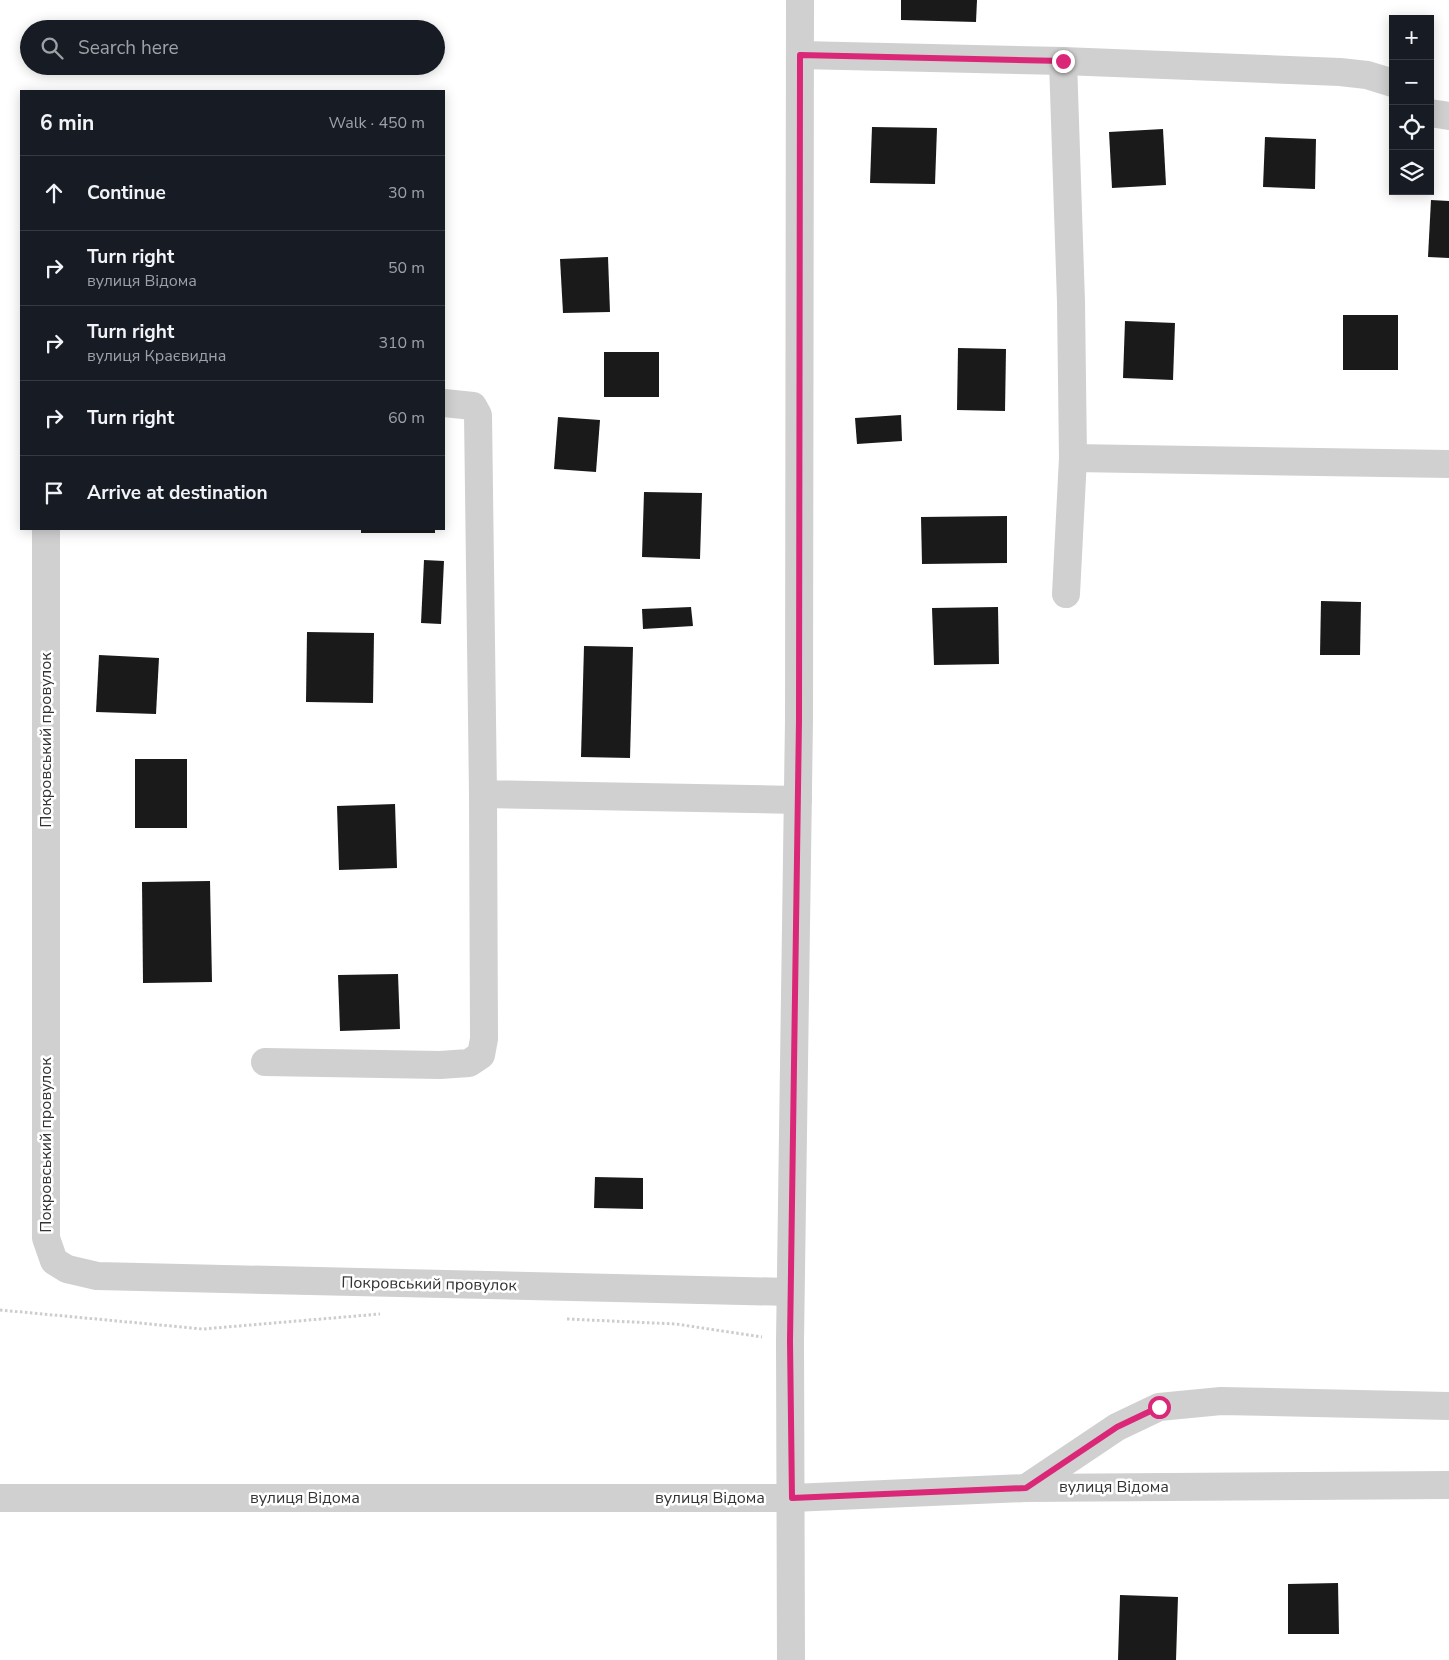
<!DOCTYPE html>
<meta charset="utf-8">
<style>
body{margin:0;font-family:"Nunito Sans",sans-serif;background:#20242c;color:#f1f3f6}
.controls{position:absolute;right:15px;top:15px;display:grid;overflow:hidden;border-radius:0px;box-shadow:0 2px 12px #0003}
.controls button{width:45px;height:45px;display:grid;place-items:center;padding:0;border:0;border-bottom:1px solid #363941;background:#171b24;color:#f1f3f6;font:25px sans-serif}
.stop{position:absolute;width:15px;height:15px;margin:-11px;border:4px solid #db2777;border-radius:50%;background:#fff}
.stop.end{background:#db2777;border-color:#fff;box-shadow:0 1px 5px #0008}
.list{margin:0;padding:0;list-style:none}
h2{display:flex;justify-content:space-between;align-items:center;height:65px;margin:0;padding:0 20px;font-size:21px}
h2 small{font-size:16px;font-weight:400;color:#9ea1a6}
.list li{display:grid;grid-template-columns:32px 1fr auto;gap:15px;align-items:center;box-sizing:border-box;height:75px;padding:0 20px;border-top:1px solid #363941}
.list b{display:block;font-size:19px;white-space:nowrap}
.list p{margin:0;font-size:16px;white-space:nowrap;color:#9ea1a6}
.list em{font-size:16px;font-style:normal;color:#9ea1a6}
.icon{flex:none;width:28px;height:28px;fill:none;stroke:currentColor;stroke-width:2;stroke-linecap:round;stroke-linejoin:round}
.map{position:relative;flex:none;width:1449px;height:1660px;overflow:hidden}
.search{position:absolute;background:#171b24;box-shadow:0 2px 12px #0003;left:20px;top:20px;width:425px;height:55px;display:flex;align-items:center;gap:12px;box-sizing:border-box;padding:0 18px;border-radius:28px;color:#9ea1a6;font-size:19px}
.panel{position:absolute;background:#171b24;box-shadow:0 2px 12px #0003;left:20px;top:90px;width:425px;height:440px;border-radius:0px}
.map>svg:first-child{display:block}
.building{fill:#1a1a1a}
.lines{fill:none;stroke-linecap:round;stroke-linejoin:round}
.path{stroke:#cdcdcd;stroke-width:3;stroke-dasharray:2.5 2.5;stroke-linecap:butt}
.minor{stroke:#d0d0d0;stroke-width:28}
.route{stroke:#db2777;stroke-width:6}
.labels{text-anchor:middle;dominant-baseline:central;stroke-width:5;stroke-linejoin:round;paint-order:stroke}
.street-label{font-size:16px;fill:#333;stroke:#fff}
</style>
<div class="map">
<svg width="1449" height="1660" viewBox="0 0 1449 1660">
<rect width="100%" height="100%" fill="#fff"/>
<g class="building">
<path d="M901 0H977L976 22 901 20Z"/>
<path d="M872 127 937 128 935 184 870 183Z"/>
<path d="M1163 129 1166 185 1112 188 1109 132Z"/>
<path d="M1265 137 1316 139 1315 189 1263 187Z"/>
<path d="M1431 200 1449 201V258L1428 257Z"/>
<path d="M608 257 610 312 563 313 560 259Z"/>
<rect x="1343" y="315" width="55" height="55"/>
<path d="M1125 321 1175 323 1173 380 1123 378Z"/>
<path d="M958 348 1006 349 1005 411 957 410Z"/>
<rect x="604" y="352" width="55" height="45"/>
<path d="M901 415 902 441 857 444 855 418Z"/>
<path d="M558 417 600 420 596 472 554 469Z"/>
<path d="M644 492 702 493 700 559 642 557Z"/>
<path d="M1007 516V563L922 564 921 517Z"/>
<rect x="361" y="529" width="74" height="4"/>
<path d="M424 560 444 561 441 624 421 623Z"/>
<path d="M1321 601 1361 602 1360 655H1320Z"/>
<path d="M691 607 693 626 643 629 642 609Z"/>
<path d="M998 607 999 664 934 665 932 608Z"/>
<path d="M307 632 374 633 373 703 306 702Z"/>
<path d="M584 646 633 647 630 758 581 757Z"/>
<path d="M99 655 159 658 156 714 96 712Z"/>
<rect x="135" y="759" width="52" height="69"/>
<path d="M395 804 397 868 339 870 337 806Z"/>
<path d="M210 881 212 982 143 983 142 882Z"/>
<path d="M398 974 400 1029 340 1031 338 975Z"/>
<path d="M595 1177 643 1178V1209L594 1208Z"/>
<path d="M1338 1583 1339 1634H1288V1584Z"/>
<path d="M1120 1595 1178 1597 1176 1660H1118Z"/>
</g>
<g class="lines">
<g class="path">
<path d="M0 1310 203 1329 380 1314"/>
<path d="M567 1319 676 1324 762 1337"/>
</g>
<g class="minor">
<path d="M800 55 1063 61 1340 72 1367 75 1393 83"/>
<path d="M1063 61 1071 302 1073 458"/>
<path d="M1430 113 1449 116"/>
<path d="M444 403 473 406 478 415 483 794 798 800"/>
<path d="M46 529V1238L54 1261 67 1269 97 1276 790 1292"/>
<path d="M1066 594 1073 458 1449 464"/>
<path d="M265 1062 440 1065 469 1063 481 1055 484 1039 483 794"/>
<path d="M1026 1488 1117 1427 1159 1407 1221 1401 1449 1406"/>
<path d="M0 1498H792L1026 1488 1449 1485"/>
<path d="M791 1660 790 1341 799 719 800 0"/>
</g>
</g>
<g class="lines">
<path class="route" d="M1063 61 800 55 799 720 790 1341 792 1498 1026 1488 1117 1427 1159 1407"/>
</g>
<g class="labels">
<g class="street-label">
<text transform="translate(46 740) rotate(-90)">Покровський провулок</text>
<text transform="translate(46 1145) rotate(-90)">Покровський провулок</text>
<text transform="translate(429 1284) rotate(1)">Покровський провулок</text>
<text x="1114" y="1487">вулиця Відома</text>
<text x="305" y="1498">вулиця Відома</text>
<text x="710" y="1498">вулиця Відома</text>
</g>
</g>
</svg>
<div class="controls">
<button>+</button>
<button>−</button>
<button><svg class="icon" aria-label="locate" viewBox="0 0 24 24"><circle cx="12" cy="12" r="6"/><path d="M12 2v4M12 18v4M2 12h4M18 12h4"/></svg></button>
<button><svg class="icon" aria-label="layers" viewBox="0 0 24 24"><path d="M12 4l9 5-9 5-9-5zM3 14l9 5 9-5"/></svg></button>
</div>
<div class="stop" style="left:1159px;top:1407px"></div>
<div class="stop end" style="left:1063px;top:61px"></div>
<div class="search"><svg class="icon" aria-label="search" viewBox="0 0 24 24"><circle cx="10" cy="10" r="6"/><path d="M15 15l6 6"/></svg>Search here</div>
<section class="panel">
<h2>6 min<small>Walk · 450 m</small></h2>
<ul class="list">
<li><svg class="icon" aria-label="ahead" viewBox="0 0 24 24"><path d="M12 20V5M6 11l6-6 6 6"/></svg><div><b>Continue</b></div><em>30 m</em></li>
<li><svg class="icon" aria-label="right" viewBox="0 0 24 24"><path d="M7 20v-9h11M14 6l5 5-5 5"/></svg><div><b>Turn right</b><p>вулиця Відома</p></div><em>50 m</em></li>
<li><svg class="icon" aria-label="right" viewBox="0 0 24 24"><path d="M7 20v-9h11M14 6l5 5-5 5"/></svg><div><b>Turn right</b><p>вулиця Краєвидна</p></div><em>310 m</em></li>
<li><svg class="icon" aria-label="right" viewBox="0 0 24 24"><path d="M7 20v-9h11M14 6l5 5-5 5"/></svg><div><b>Turn right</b></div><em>60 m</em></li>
<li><svg class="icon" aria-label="arrive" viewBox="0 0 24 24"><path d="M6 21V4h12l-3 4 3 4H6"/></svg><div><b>Arrive at destination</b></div></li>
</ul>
</section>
</div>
